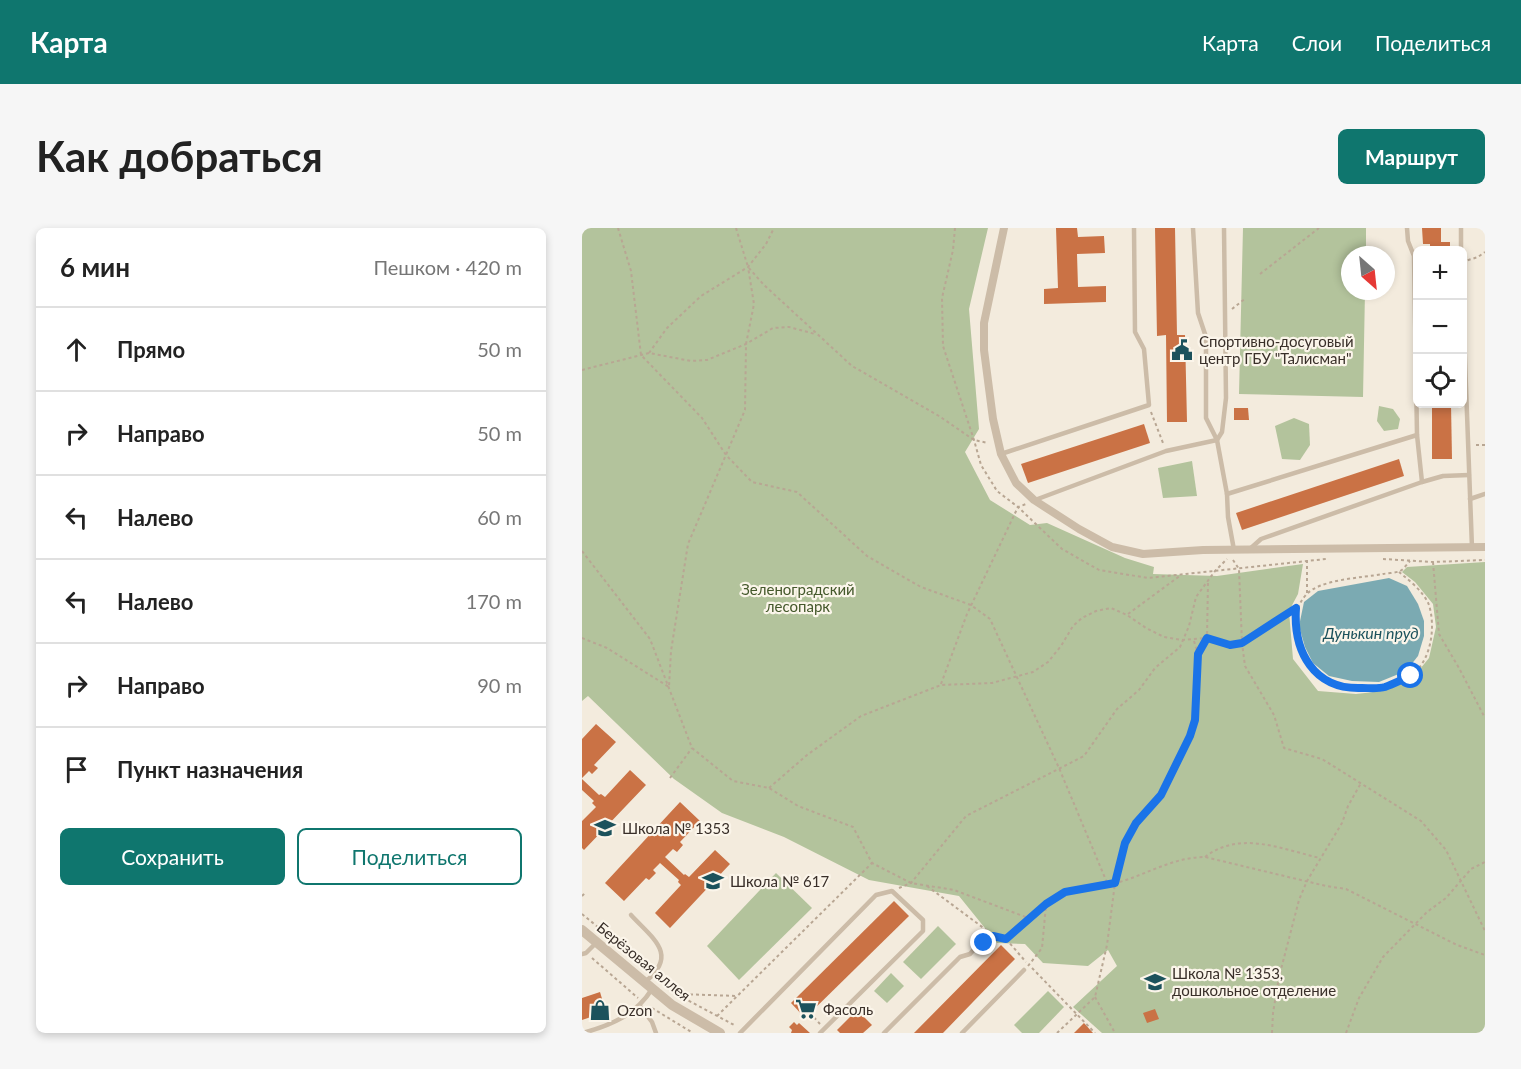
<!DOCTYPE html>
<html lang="ru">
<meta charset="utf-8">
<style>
body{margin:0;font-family:Lato,sans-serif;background:#f6f6f6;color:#222}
.controls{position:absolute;right:18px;top:18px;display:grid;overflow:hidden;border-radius:9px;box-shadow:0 3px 9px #0003}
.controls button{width:54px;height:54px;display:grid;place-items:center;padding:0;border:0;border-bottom:2px solid #e0e0e0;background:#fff;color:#222;font:30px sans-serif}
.compass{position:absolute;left:759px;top:18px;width:54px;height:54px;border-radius:50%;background:#fff;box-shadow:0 3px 9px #0003;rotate:153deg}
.stop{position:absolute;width:18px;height:18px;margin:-14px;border:4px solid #1a73e8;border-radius:50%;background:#fff}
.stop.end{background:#1a73e8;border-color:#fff;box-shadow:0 2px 6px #0008}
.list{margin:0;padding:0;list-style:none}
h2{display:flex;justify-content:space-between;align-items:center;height:78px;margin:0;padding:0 24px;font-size:26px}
h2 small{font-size:20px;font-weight:400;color:#767676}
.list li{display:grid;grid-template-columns:39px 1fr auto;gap:18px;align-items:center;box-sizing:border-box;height:84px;padding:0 24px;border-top:2px solid #e0e0e0}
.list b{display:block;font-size:22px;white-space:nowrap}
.list em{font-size:20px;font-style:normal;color:#767676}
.actions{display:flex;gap:12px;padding:18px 24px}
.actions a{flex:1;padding:14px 0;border:2px solid #0f766e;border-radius:9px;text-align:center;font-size:21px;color:#0f766e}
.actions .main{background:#0f766e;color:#fff}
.icon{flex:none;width:33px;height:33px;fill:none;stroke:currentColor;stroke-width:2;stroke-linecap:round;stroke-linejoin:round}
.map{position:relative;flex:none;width:903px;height:805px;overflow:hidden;border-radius:9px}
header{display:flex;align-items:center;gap:36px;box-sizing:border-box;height:84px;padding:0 30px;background:#0f766e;color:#fff}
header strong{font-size:28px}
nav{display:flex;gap:33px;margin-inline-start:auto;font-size:21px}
.intro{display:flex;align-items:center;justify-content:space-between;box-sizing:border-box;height:144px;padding:0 36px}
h1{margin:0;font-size:42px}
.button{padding:15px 27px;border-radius:9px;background:#0f766e;color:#fff;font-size:21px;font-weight:700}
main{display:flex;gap:36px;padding:0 36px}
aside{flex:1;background:#fff;border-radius:9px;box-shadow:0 3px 9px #0003}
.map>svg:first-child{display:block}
.green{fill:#b3c39c}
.water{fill:#7baab2}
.building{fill:#ca7245}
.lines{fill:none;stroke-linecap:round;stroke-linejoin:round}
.path{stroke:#b8a693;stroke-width:2;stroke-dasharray:3 3;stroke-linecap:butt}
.service{stroke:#ccbca8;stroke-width:4.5}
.minor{stroke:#ccbca8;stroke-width:8}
.tertiary{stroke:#ccbca8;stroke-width:10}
.route{stroke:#1a73e8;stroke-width:8}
.labels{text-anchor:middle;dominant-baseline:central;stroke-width:4.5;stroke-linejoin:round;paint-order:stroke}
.poi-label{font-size:15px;fill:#392f29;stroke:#fbf5ea;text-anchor:start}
.park-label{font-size:15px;fill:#44582b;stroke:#fbf5ea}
.street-label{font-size:15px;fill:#392f29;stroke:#fbf5ea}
.water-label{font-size:16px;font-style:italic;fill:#1c525c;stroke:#fbf5ea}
</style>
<header>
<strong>Карта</strong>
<nav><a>Карта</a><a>Слои</a><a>Поделиться</a></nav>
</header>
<div class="intro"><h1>Как добраться</h1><a class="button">Маршрут</a></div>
<main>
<aside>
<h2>6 мин<small>Пешком · 420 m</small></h2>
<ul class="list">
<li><svg class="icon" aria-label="ahead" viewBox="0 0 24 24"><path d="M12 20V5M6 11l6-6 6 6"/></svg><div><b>Прямо</b></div><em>50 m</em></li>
<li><svg class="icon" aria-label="right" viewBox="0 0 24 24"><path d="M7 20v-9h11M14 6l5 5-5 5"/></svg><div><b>Направо</b></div><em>50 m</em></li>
<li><svg class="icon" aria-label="left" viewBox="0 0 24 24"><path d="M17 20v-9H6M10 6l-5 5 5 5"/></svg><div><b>Налево</b></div><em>60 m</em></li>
<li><svg class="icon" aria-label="left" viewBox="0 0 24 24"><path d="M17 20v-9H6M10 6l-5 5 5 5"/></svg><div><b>Налево</b></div><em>170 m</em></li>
<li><svg class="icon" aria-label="right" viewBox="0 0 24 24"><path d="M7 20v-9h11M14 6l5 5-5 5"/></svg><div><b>Направо</b></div><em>90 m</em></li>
<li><svg class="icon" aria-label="arrive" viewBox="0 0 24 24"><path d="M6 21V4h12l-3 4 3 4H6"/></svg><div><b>Пункт назначения</b></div></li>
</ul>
<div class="actions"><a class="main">Сохранить</a><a>Поделиться</a></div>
</aside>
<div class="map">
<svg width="903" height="805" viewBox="0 0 903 805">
<rect width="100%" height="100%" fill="#f3ebdd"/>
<g class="green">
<path d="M0 0H406L387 81 397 201 383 224 408 272 448 297 465 295 543 330 572 339 571 346 635 348 721 336 716 366 707 383 711 431 736 463 774 466 801 463 834 446 847 430 854 399 851 376 833 354 820 344 825 339 903 334V805H520L491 779 535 738 526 722 506 738 461 735 443 716 415 715 377 668 287 652 202 609 140 585 92 551 6 468 0 473Z"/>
<path d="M661 0H784V27H768V63H783L781 169 657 166Z"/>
<path d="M797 178 811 181 818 191 816 201 802 203 795 193Z"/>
<path d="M712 190 727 196 728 217 718 232 700 231 693 198Z"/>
<path d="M610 233 615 268 581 270 576 240Z"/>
<path d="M194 645 230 680 157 752 125 718Z"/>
<path d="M356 698 374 716 339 751 321 734Z"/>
<path d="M309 745 322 758 305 775 292 763Z"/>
<path d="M466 763 482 779 457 805H440L432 797Z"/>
</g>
<path class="water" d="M807 350 825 358 836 376 842 393V408L836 428 824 443 797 454 770 453 747 448 731 435 723 419 717 398 722 374 736 363Z"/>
<g class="building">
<path d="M474 0H495L496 9 522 8 523 25 495 26 496 59 524 58V74L462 76V61L476 60Z"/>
<path d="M573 0H593L595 107H603L605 194H585L584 107 575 108Z"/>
<path d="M840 0H859V14H868V22H848V16H841Z"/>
<path d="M850 176H869L870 231H850Z"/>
<path d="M652 180H666L667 192H652Z"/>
<path d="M562 196 568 215 446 255 439 236Z"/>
<path d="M817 231 822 248 660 302 654 285Z"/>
<path d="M14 496 34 514 12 537 16 540 10 546 7 543 0 550V511Z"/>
<path d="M48 542 64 557 2 622 0 620V593L14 579 10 575 12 573 0 562V551L17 567 19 566 23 569Z"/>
<path d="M98 574 118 593 98 614 101 617 95 624 91 621 83 629 102 647 103 646 107 649 133 622 148 636 88 700 73 685 99 657 96 654 97 652 78 635 71 642 74 645 67 652 64 650 42 673 23 655Z"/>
<path d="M312 673 327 688 223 790 209 775Z"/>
<path d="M419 717 433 731 419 745 361 805H332Z"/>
<path d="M18 764 24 784 0 792V770Z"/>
<path d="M573 781 577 791 565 795 561 785Z"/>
<path d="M275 782 290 797 281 805H258L255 802Z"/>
<path d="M212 794 215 797 217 795 228 805H209L210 802 207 799Z"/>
<path d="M502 795 511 805H492Z"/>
</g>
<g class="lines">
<g class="path">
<path d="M36 0 49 43 59 127 120 190 144 227 170 254 215 264 285 328 339 359 389 377 408 391 477 540 526 657"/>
<path d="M154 0 166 39 182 57 270 138 357 188 392 212 406 215"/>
<path d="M373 0 371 22 360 70 361 118 392 212 399 237 415 263 436 279 480 321 517 342 566 350 744 331"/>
<path d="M880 34 896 29 903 24"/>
<path d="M678 46 737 0"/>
<path d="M650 81 664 70"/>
<path d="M67 125 85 100 119 68 166 39 184 16 192 0"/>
<path d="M0 142 67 125 109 133 125 132 164 116 191 100 207 99 233 106"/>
<path d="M569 184 581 215"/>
<path d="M894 217H903"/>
<path d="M0 323 68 411 110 520 151 553 187 560 216 578 271 599 290 635 329 655 372 662 449 691C459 681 468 671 481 665 494 659 512 661 526 657 560 650 588 629 623 629L744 658 764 661 875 717 903 727"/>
<path d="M801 331 851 334 903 332"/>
<path d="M651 332 657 341 660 415 663 438 692 487 702 520 740 531 839 593 864 622 903 703"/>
<path d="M725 332V365"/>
<path d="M851 334 857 406 877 440 903 490"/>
<path d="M817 344C828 353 842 364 847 377 854 400 849 433 829 448 809 462 767 464 745 454 732 447 720 429 717 415 713 396 711 383 723 368 736 351 780 350 801 346 806 345 814 345 818 343 822 341 825 336 828 333"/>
<path d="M546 386 599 347"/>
<path d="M0 410 25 420 87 459 89 423 106 316 163 182 164 116 172 76 166 39"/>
<path d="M612 413 616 426 625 410 626 353"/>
<path d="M359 456 385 386 436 279 444 276"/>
<path d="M88 550 110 520"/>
<path d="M187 560 225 527 279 488 359 457 410 455 451 444 466 434 479 418 491 398 500 390 514 383 529 380 545 387 564 400 582 409 600 412 625 410 648 417 660 415 714 380"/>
<path d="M623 629C658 602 699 621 738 630"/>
<path d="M345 658 411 707 424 711 444 734"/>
<path d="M317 660 329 655 384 588 502 528 535 481 557 462 573 440 598 419 607 398 614 369 633 343 645 331"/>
<path d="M0 668 4 664"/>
<path d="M0 686 67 741"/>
<path d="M424 711 449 691"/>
<path d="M402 715 411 707"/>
<path d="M10 730 56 770"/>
<path d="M446 738 460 720 464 677"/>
<path d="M450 740 513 805"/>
<path d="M78 751 92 763"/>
<path d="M96 766 156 768"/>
<path d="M96 767 154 798"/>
<path d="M513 769 533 805"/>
<path d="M70 780 111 805"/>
<path d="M228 785 238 796"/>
<path d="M135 788 290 635"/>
<path d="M475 805 513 769 525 717 533 655 543 615 554 595 579 567 608 508 613 492 616 426"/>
<path d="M690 805 691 785 697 749 717 672 725 653 760 595 766 578 779 555"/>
<path d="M764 805 777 770 801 729 845 684 864 670 889 641 903 634"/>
</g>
<g class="service">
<path d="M611 0 616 85 624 109V190L635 212 645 266 646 289 652 322"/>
<path d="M825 0 826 13 832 28 835 207"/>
<path d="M879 0V22"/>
<path d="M880 51 890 320"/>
<path d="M419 226 567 177 562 121 553 104 552 0"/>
<path d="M645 266 835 207 840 254"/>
<path d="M888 271 903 266"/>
<path d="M453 272 584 223 635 212 640 204 644 170 642 0"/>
<path d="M669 320 679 311 840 254 861 248 887 247"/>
<path d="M49 687C70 710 97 726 64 753"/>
<path d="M0 726 4 725 14 715"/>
<path d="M58 778 70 794 74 805"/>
<path d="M1 805C29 797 54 787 70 761"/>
<path d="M158 805 294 667 310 663 341 692V703L238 805"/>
<path d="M302 805 378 729 388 726 395 718"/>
<path d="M380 805 442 742"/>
</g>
<path class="minor" d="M422 0 402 95V122L411 191 419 226 434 255 452 272 497 301 530 319 561 326 621 322 903 319"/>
<path class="tertiary" d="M0 702 90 777 138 805"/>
</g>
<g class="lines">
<path class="route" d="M402 715 411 708 424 711 464 676 483 664 533 655 543 615 554 595 579 567 608 508 613 492 616 426 625 410 648 417 660 415 714 380C711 424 732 462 780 460 788 460 796 461 803 459 812 456 821 451 829 448"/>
</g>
<defs>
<symbol id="civic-bare" viewBox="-9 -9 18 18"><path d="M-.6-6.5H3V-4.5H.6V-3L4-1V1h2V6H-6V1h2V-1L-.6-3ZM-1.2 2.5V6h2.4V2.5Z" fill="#1c525c" stroke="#fbf5ea" stroke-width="2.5" paint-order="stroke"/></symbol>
<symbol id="school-bare" viewBox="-9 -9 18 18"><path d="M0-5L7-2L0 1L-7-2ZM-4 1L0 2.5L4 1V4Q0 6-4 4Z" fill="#1c525c" stroke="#fbf5ea" stroke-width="2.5" paint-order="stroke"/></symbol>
<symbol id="supermarket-bare" viewBox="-9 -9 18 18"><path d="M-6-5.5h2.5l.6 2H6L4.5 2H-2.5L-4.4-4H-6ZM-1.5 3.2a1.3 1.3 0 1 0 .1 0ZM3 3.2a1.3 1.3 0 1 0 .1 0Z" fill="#1c525c" stroke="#fbf5ea" stroke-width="2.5" paint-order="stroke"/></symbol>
<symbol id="shop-bare" viewBox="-9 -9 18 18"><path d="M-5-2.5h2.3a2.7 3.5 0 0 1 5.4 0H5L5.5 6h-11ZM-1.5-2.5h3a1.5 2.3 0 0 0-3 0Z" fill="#1c525c" stroke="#fbf5ea" stroke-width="2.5" paint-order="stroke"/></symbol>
</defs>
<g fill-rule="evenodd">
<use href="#civic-bare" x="585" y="107" width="30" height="30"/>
<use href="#school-bare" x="8" y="585" width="30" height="30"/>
<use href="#school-bare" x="116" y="638" width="30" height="30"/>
<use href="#school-bare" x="558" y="739" width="30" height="30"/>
<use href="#supermarket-bare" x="209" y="766" width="30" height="30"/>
<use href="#shop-bare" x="3" y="767" width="30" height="30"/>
</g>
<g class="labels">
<g class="poi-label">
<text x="617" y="113">Спортивно-досуговый<tspan x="617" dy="17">центр ГБУ "Талисман"</tspan></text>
<text x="40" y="600">Школа № 1353</text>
<text x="148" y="653">Школа № 617</text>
<text x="590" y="745">Школа № 1353,<tspan x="590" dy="17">дошкольное отделение</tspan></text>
<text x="241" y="781">Фасоль</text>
<text x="35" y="782">Ozon</text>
</g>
<g class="park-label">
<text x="216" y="361">Зеленоградский<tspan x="216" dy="17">лесопарк</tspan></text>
</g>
<g class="street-label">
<text transform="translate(62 733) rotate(39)">Берёзовая аллея</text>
</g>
<g class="water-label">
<text x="789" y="404">Дунькин пруд</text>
</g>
</g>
</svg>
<div class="controls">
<button>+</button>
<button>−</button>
<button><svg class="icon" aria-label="locate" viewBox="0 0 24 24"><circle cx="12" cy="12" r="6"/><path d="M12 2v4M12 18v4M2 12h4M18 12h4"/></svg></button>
</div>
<svg class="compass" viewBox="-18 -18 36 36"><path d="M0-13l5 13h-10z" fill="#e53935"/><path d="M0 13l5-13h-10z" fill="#767676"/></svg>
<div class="stop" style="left:829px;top:448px"></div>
<div class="stop end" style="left:402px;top:715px"></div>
</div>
</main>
